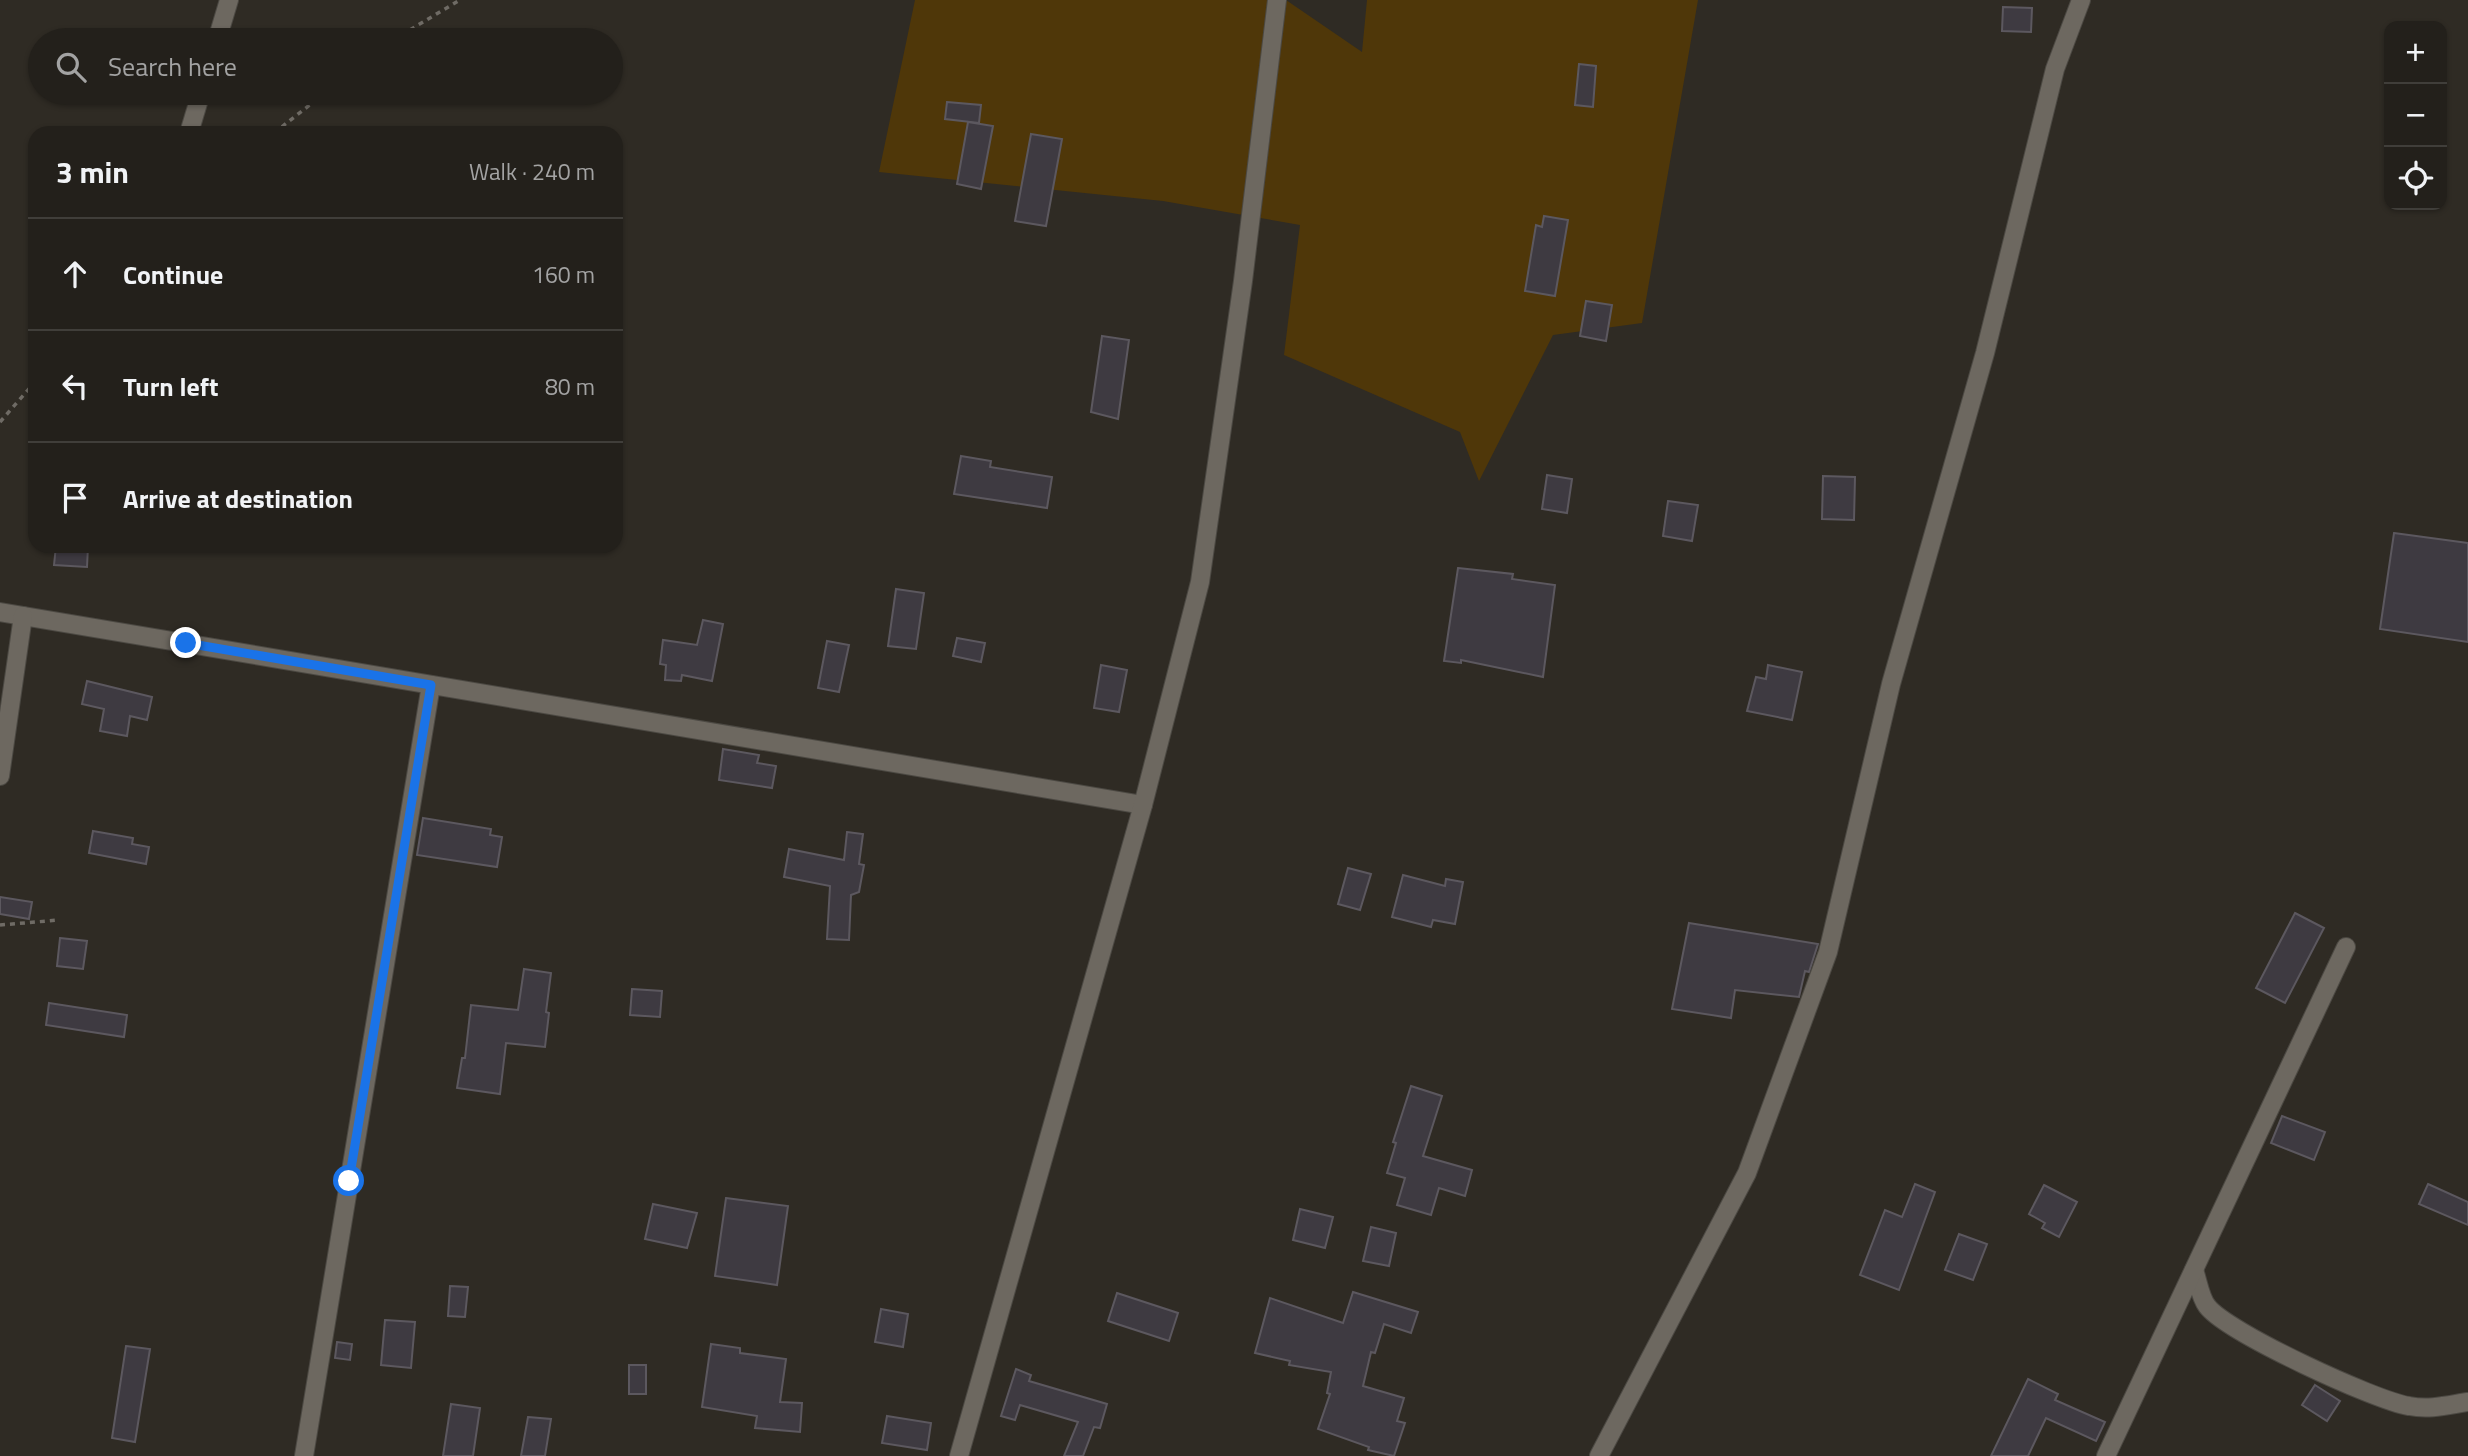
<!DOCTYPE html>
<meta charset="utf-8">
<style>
body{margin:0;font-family:"Titillium Web",sans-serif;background:#2b2824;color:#f1f3f6}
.controls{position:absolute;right:21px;top:21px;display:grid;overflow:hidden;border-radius:14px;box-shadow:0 2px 5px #0004}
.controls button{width:63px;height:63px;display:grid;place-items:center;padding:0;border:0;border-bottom:2px solid #403e3a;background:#23201b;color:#f1f3f6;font:35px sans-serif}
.stop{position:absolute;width:21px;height:21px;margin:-16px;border:5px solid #1a73e8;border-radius:50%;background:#fff}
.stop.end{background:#1a73e8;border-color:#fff;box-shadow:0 2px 7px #0008}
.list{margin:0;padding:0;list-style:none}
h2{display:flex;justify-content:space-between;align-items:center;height:91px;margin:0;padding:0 28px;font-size:30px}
h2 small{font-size:23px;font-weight:400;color:#a3a3a3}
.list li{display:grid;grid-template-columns:46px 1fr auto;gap:21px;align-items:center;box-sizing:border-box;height:112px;padding:0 28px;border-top:2px solid #403e3a}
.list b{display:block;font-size:26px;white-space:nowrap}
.list em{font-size:23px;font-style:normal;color:#a3a3a3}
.icon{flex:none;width:38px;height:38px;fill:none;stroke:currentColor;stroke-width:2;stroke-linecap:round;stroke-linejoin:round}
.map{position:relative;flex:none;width:2468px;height:1456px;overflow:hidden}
.search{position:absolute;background:#23201b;box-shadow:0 2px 5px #0004;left:28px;top:28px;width:595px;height:77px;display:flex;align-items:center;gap:18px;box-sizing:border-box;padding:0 24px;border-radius:38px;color:#a3a3a3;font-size:26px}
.panel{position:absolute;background:#23201b;box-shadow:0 2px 5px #0004;left:28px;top:126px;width:595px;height:427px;border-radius:21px}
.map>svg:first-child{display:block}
.green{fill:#4f3709}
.building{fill:#3e3a41;stroke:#5c585f;stroke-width:2}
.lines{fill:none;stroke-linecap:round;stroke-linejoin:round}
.street-casing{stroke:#4c4943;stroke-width:20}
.path{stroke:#6f6b65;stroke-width:3.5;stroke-dasharray:5 5;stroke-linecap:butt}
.street{stroke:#6d6860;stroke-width:18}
.route{stroke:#1a73e8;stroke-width:9}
</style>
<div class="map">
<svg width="2468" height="1456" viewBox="0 0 2468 1456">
<rect width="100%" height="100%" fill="#2f2b24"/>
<path class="green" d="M915 0H1286L1362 52 1367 0H1698L1642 323 1553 335 1479 481 1460 432 1284 355 1300 225 1163 201 879 172Z"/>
<g class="building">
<path d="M2003 7 2032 8 2031 32 2002 31Z"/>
<path d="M1579 64 1596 66 1593 107 1575 105Z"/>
<path d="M947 102 981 105 979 123 945 119Z"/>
<path d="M968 122 993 126 981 189 957 184Z"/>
<path d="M1031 134 1062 139 1046 226 1015 221Z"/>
<path d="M1544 216 1568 220 1555 296 1525 291 1536 225 1542 227Z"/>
<path d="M1586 301 1612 305 1606 341 1580 336Z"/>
<path d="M1102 336 1129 340 1118 419 1091 412Z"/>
<path d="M961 456 991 461 990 467 1052 477 1047 508 954 494Z"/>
<path d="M1547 475 1572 479 1567 513 1542 509Z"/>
<path d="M1823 476 1855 477 1854 520 1822 519Z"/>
<path d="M1668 501 1698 505 1692 541 1663 536Z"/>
<path d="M2394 533 2468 543V642L2380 629Z"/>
<path d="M56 546H88L87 567 54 565Z"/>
<path d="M1458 568 1513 574 1512 579 1555 585 1543 677 1461 660V663L1444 661Z"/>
<path d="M896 589 924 593 916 649 888 646Z"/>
<path d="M703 620 723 624 712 681 682 675 681 681 665 680 666 665 660 664 663 640 697 645Z"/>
<path d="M957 638 985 643 981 662 953 656Z"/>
<path d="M827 641 849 645 839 692 818 688Z"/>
<path d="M1101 665 1127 670 1119 712 1094 708Z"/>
<path d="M1768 665 1802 672 1792 720 1747 711 1756 677 1766 679Z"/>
<path d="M87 681 152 697 147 720 130 716 127 736 100 731 104 709 82 704Z"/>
<path d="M723 749 759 755 757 763 776 766 772 788 719 780Z"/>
<path d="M423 818 491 829 490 835 502 837 497 867 417 855Z"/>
<path d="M93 831 133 838 132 844 149 847 146 864 89 853Z"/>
<path d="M847 832 863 834 859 864 864 865 859 892 851 895 849 940 827 939 830 886 784 877 789 849 844 860Z"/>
<path d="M1348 868 1371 874 1360 910 1338 904Z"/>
<path d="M1403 875 1445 886 1446 879 1463 882 1455 924 1433 920 1431 927 1392 917Z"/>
<path d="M0 897 32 902 29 919 0 914Z"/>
<path d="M2295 913 2324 928 2285 1003 2256 988Z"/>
<path d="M1689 923 1818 944 1809 972 1805 971 1799 997 1735 990 1731 1018 1672 1009Z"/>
<path d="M60 938 87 941 83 969 57 966Z"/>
<path d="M524 969 551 973 546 1012 549 1013 545 1047 506 1043 500 1094 457 1088 462 1058H465L471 1005 518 1010Z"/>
<path d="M632 989 662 991 660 1017 630 1015Z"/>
<path d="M49 1003 127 1015 124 1037 46 1025Z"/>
<path d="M1411 1086 1442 1096 1423 1156 1472 1170 1465 1196 1439 1188 1431 1215 1397 1205 1405 1178 1387 1173 1396 1143 1393 1142Z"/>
<path d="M2282 1116 2325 1132 2314 1160 2271 1143Z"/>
<path d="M1915 1184 1935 1192 1899 1290 1860 1275 1885 1210 1902 1217Z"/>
<path d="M2428 1184 2468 1202V1225L2419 1204Z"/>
<path d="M2044 1185 2077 1202 2059 1237 2042 1228 2045 1223 2029 1214Z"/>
<path d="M726 1198 788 1206 777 1285 715 1276Z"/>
<path d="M653 1204 697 1213 687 1248 645 1239Z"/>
<path d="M1300 1209 1333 1217 1325 1248 1293 1240Z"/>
<path d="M1371 1227 1396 1233 1389 1266 1363 1261Z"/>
<path d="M1959 1234 1987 1244 1973 1280 1945 1270Z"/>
<path d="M450 1286 468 1287 465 1317 448 1316Z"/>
<path d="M1353 1292 1418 1312 1411 1333 1384 1324 1375 1353 1371 1352 1363 1386 1404 1398 1397 1421 1405 1423 1394 1456 1368 1450 1369 1447 1318 1429 1330 1394 1327 1393 1331 1372 1289 1365 1290 1361 1255 1353 1270 1298 1343 1323Z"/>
<path d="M1117 1293 1178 1313 1169 1341 1108 1321Z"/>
<path d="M881 1309 908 1314 903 1347 875 1342Z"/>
<path d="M385 1320 415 1322 411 1368 381 1365Z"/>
<path d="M337 1342 352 1344 350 1360 335 1358Z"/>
<path d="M711 1344 740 1348V1353L786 1359 780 1402 802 1403 800 1432 755 1428 757 1416 702 1407Z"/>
<path d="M126 1346 150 1349 135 1442 112 1438Z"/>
<rect x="629" y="1365" width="17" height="29"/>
<path d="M1016 1369 1031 1375 1029 1381 1107 1404 1100 1428 1094 1427 1083 1456H1064L1078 1422 1020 1405 1015 1420 1001 1416Z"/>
<path d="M2028 1379 2058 1394 2055 1400 2105 1422 2096 1441 2046 1418 2028 1456H1991Z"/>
<path d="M2315 1385 2340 1401 2327 1421 2302 1405Z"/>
<path d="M451 1404 480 1408 473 1456H443Z"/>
<path d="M887 1416 931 1423 927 1450 882 1443Z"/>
<path d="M528 1417 551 1419 545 1456H521Z"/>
</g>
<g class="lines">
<defs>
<g id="street">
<path d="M217 40 229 0"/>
<path d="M189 133 201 93"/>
<path d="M0 612 1143 805"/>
<path d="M0 776 23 616"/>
<path d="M2194 1270C2198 1281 2200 1297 2207 1306 2226 1332 2376 1401 2409 1406 2430 1410 2448 1405 2468 1402"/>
<path d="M304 1456 431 685"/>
<path d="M959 1456 1143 805 1200 582 1243 281 1277 0"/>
<path d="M1599 1456 1747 1173 1828 952 1891 684 1985 353 2055 69 2081 0"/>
<path d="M2106 1456 2346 947"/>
</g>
</defs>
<use href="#street" class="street-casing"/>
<g class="path">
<path d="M393 40 460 0"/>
<path d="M274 133 325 93"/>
<path d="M0 422 35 382"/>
<path d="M0 925 59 920"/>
</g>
<use href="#street" class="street"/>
</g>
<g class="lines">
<path class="route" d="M186 643 431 685 349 1181"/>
</g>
</svg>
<div class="controls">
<button>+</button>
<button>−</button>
<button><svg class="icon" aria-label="locate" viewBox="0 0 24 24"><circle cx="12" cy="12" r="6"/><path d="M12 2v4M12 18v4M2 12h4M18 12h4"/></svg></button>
</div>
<div class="stop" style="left:349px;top:1181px"></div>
<div class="stop end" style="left:186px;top:643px"></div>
<div class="search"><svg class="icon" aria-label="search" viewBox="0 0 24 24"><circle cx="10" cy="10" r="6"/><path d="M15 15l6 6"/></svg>Search here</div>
<section class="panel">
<h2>3 min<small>Walk · 240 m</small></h2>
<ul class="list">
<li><svg class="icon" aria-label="ahead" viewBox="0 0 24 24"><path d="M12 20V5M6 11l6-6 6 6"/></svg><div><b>Continue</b></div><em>160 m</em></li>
<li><svg class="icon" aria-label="left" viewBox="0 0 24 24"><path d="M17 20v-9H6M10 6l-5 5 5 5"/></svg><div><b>Turn left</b></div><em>80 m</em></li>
<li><svg class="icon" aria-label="arrive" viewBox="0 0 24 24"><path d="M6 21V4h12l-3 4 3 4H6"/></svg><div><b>Arrive at destination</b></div></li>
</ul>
</section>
</div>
